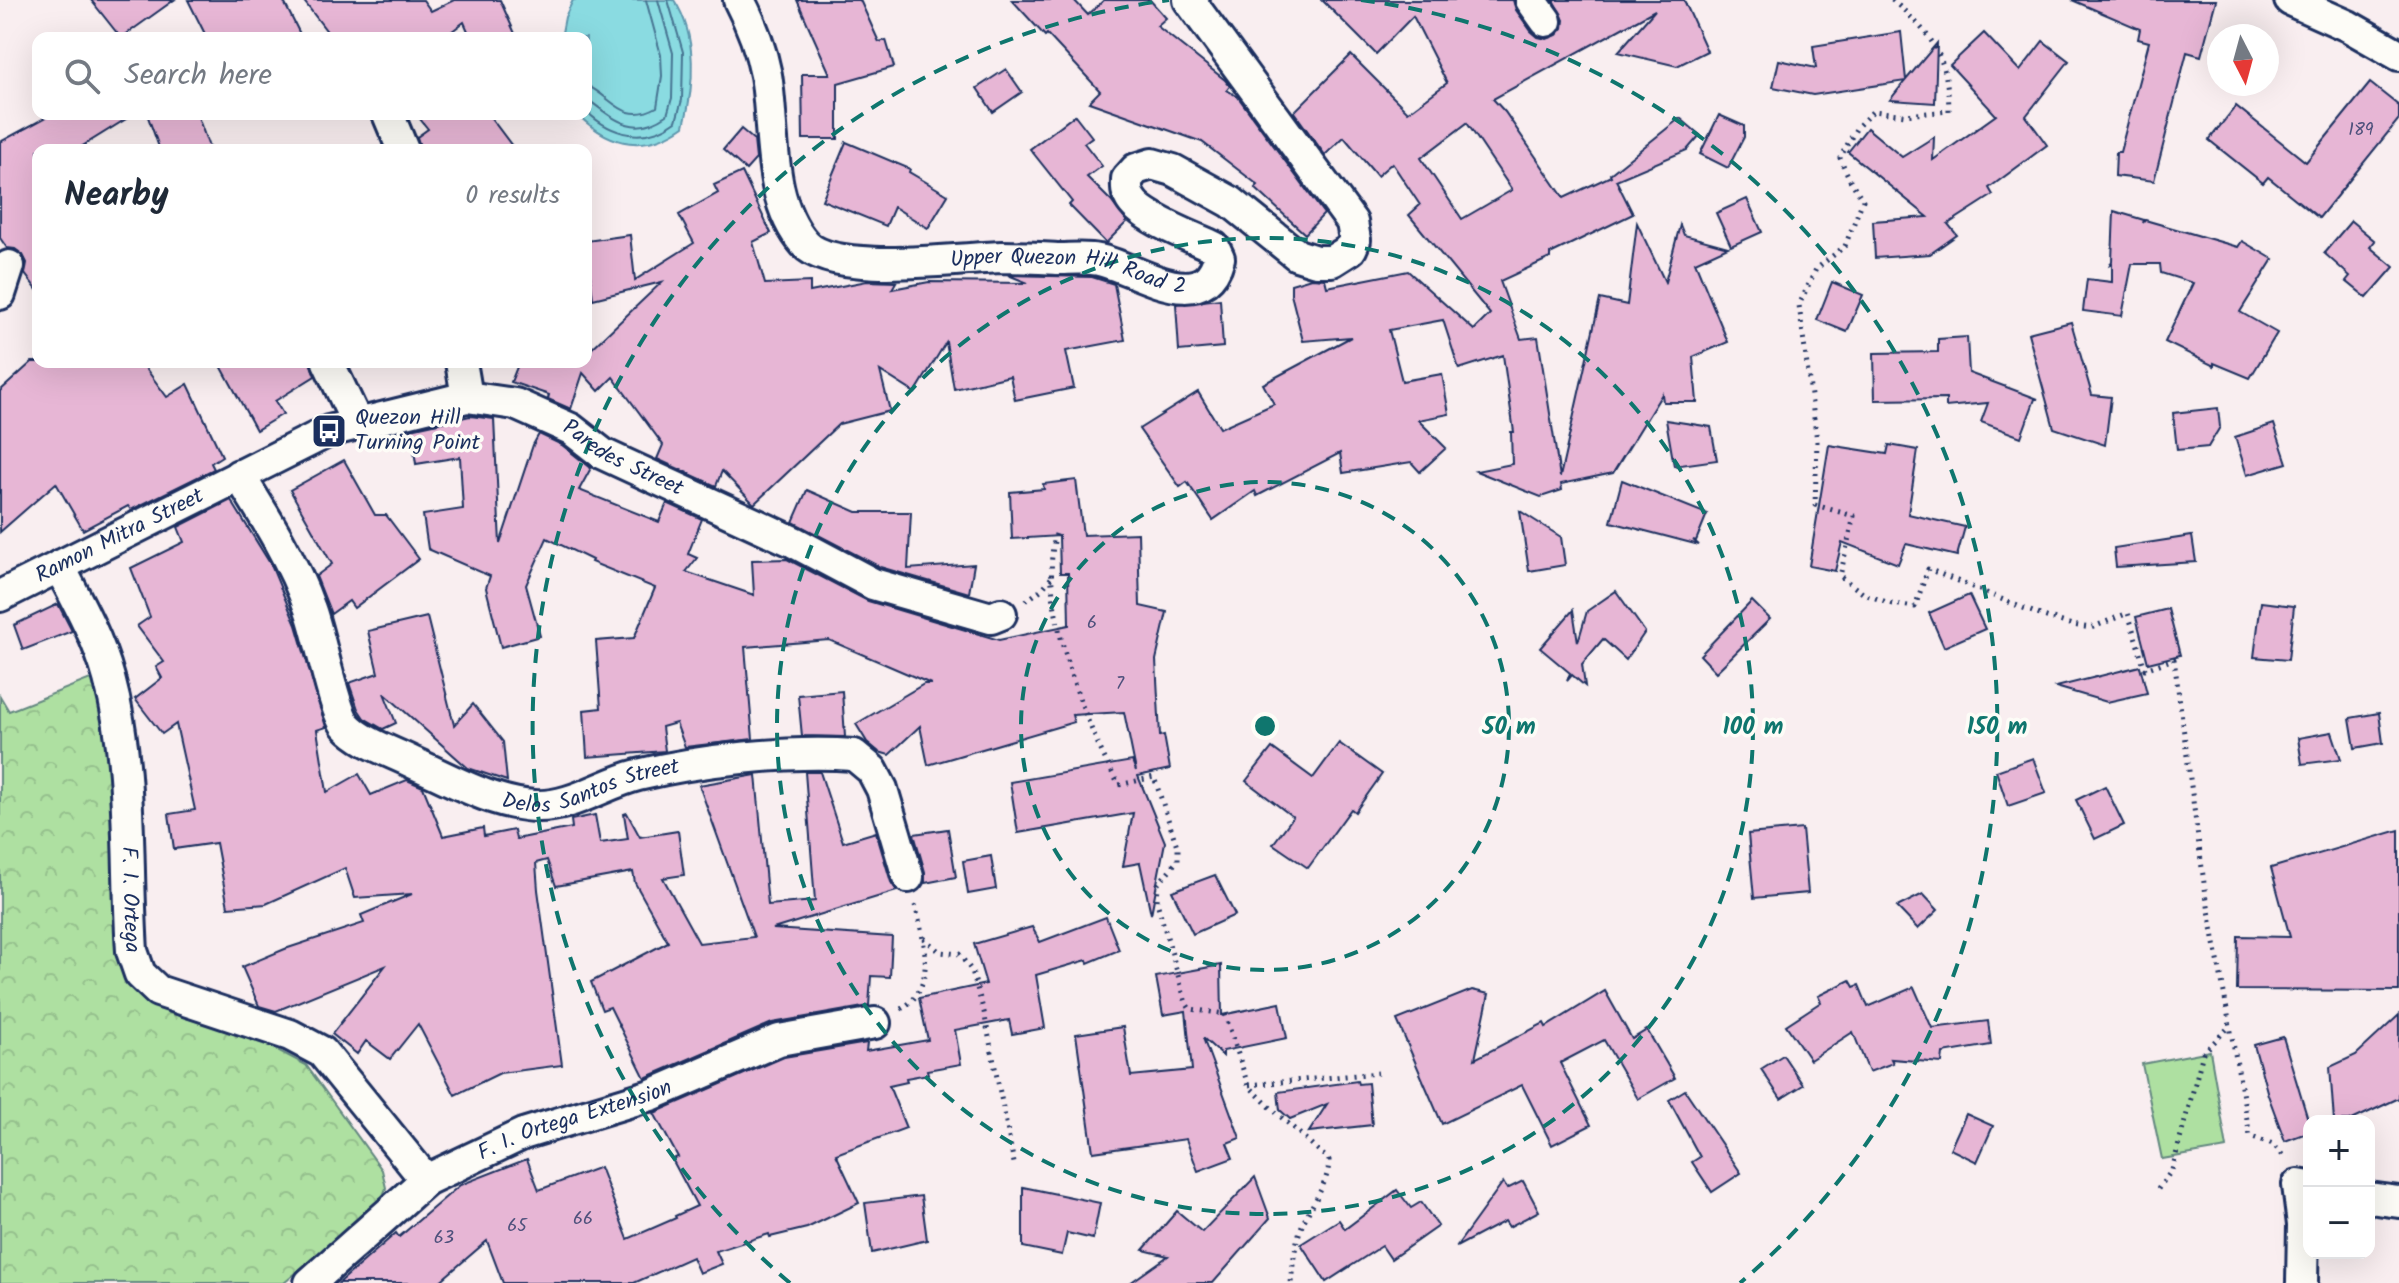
<!DOCTYPE html>
<meta charset="utf-8">
<style>
body{margin:0;font-family:Kalam,sans-serif;background:#f6f6f7;color:#1f2937}
.controls{position:absolute;right:24px;bottom:24px;display:grid;overflow:hidden;border-radius:16px;box-shadow:0 8px 32px #0002}
.controls button{width:72px;height:72px;display:grid;place-items:center;padding:0;border:0;border-bottom:2px solid #e0e1e3;background:#fff;color:#1f2937;font:40px sans-serif}
.compass{position:absolute;left:2207px;top:24px;width:72px;height:72px;border-radius:50%;background:#fff;box-shadow:0 8px 32px #0002;rotate:174deg}
.list{margin:0;padding:0;list-style:none}
h2{display:flex;justify-content:space-between;align-items:center;height:104px;margin:0;padding:0 32px;font-size:34px}
h2 small{font-size:26px;font-weight:400;color:#747a83}
.icon{flex:none;width:44px;height:44px;fill:none;stroke:currentColor;stroke-width:2;stroke-linecap:round;stroke-linejoin:round}
.map{position:relative;flex:none;width:2399px;height:1283px;overflow:hidden}
.search{position:absolute;background:#fff;box-shadow:0 8px 32px #0002;left:32px;top:32px;width:560px;height:88px;display:flex;align-items:center;gap:20px;box-sizing:border-box;padding:0 28px;border-radius:16px;color:#747a83;font-size:30px}
.panel{position:absolute;background:#fff;box-shadow:0 8px 32px #0002;left:32px;top:144px;width:560px;height:224px;border-radius:16px}
.map>svg:first-child{display:block}
.forest{fill:url(#forest-crowns);stroke:#648880;stroke-width:2}
.park{fill:#aee0a1;stroke:#648880;stroke-width:2}
.water{fill:#8adbe1;stroke:#5e96ad;stroke-width:2}
.lines{fill:none;stroke-linecap:round;stroke-linejoin:round}
.shore{stroke:#477492;stroke-width:2}
.building{fill:#e7b6d5;stroke:#1b2f5e;stroke-width:2;fill-rule:evenodd}
.street-casing{stroke:#1b2f5e;stroke-width:36}
.path{stroke:#1b2f5e;stroke-width:5;stroke-dasharray:2 6;stroke-linecap:butt}
.street{stroke:#fdfcf7;stroke-width:30}
.ring{fill:none;stroke:#0f766e;stroke-width:4;stroke-dasharray:14 10}
.labels{text-anchor:middle;dominant-baseline:central;stroke-width:7;stroke-linejoin:round;paint-order:stroke}
.number-label{font-size:18px;fill:#4e517c}
.street-label{font-size:22px;fill:#1b2f5e;stroke:#fdfcf7}
.poi-label{font-size:22px;fill:#1b2f5e;stroke:#fdfcf7;text-anchor:start}
.centre{fill:#0f766e;stroke:#fdfcf7;stroke-width:4}
.ring-label{font-size:24px;text-anchor:middle;font-weight:bold;fill:#0f766e;stroke:#fdfcf7;stroke-width:7;stroke-linejoin:round;paint-order:stroke}
</style>
<div class="map">
<svg width="2399" height="1283" viewBox="0 0 2399 1283">
<defs>
<pattern id="forest-crowns" width="20" height="18" patternUnits="userSpaceOnUse" patternTransform="scale(2)"><rect width="20" height="18" fill="#aee0a1"/><path d="M2 6a3 3 0 1 1 6 0M12 15a3 3 0 1 1 6 0" fill="none" stroke="#95c08d"/></pattern>
</defs>
<rect width="100%" height="100%" fill="#f9eef0"/>
<filter id="ink" filterUnits="userSpaceOnUse"><feTurbulence type="fractalNoise" baseFrequency=".0125" numOctaves="2"/><feDisplacementMap in="SourceGraphic" scale="16" xChannelSelector="R" yChannelSelector="G"/><feConvolveMatrix kernelMatrix="1 2 1 2 8 2 1 2 1" color-interpolation-filters="sRGB"/></filter>
<g filter="url(#ink)">
<path class="forest" d="M93 678 102 715 113 806 156 1005 179 1016 247 1034 306 1065 382 1170 386 1188 381 1201 284 1283H0V696L9 711Z"/>
<path class="park" d="M2210 1051 2227 1148 2162 1159 2142 1064Z"/>
<path class="water" d="M573 0H674C698 36 694 86 684 126 646 153 612 147 579 116L586 114V38H561L565 17Z"/>
<g class="lines">
<g class="shore">
<path d="M586 85C612 96 623 126 657 107L662 76 661 55 646 0"/>
<path d="M586 98C613 118 633 139 667 115L672 98 673 53 658 0"/>
<path d="M586 111C612 136 646 144 676 121L682 100 683 52 668 0"/>
</g>
</g>
<g class="building">
<path d="M91 0H174L121 38Z"/>
<path d="M188 0H283L302 38H207Z"/>
<path d="M303 0H423L431 11 454 0H500L517 38H471L464 22 443 38H332Z"/>
<path d="M797 0H860L879 42 886 40 894 67 838 83V139H803L802 74H830Z"/>
<path d="M1012 0H1074L1088 15 1104 0H1150L1166 18 1157 26 1225 80 1230 86 1227 90 1238 97 1324 214 1305 234 1255 188 1258 185 1202 142 1089 102 1100 91 1047 34 1045 36Z"/>
<path d="M1322 0H1513L1516 10 1531 31 1538 37 1547 39 1557 35 1563 28 1564 20 1553 0H1684L1707 51 1677 66 1618 52 1655 10 1493 99 1505 112 1564 198 1611 176 1610 174 1680 118 1700 135 1687 150 1616 180 1633 214 1550 254V258L1500 281 1521 339 1538 337 1560 477 1600 299 1627 305 1637 223 1665 282 1680 225 1684 235 1728 247 1695 262 1728 342 1693 357 1697 402H1663L1662 394 1613 473 1561 484 1562 490 1541 497 1476 471 1512 464 1511 432H1514L1503 355 1459 369 1443 320 1389 330 1402 381 1442 374 1449 414 1418 420 1446 448 1420 472 1411 462 1343 473 1340 453 1257 496 1255 491 1213 520 1187 482 1180 487 1139 429 1198 392 1220 428 1274 404 1263 384 1351 337 1303 341 1291 294V284L1311 278 1325 279 1327 287 1408 271 1474 330 1490 314 1409 215 1420 205 1392 163 1377 176 1344 137 1325 155 1294 112 1351 55 1408 112 1447 83 1413 16 1376 54ZM1467 123 1512 190 1462 219 1421 158Z"/>
<path d="M2072 0H2216L2201 56 2187 52 2154 181 2115 176 2116 152H2120L2149 42 2138 39 2140 29Z"/>
<path d="M1901 32 1906 80 1937 43 1935 103 1890 100 1905 81 1813 95 1773 87 1779 60 1816 68 1813 46Z"/>
<path d="M1984 33 2020 71 2043 41 2069 61 2026 116 2047 145 1989 188 1993 195 1948 224 1957 235 1930 254 1875 258 1873 221 1928 217 1848 152 1867 128 1902 157 1934 137 1933 160 1996 115 1950 65Z"/>
<path d="M1006 69 1022 92 993 112 977 88Z"/>
<path d="M2370 83 2399 106V119L2319 218 2268 177 2263 183 2209 140 2236 106 2306 162Z"/>
<path d="M52 114H134L76 150H38V291L25 274 27 263 23 255 15 249 7 248 0 238V142Z"/>
<path d="M147 114H197L210 150H160Z"/>
<path d="M416 114H488L515 150H421L417 137 428 129Z"/>
<path d="M1075 115 1092 137 1084 143 1102 166 1087 177 1111 201 1127 222 1106 243 1069 205 1072 202 1030 149Z"/>
<path d="M1719 115 1744 126V137L1728 168 1700 154Z"/>
<path d="M741 129 754 140 756 159 746 170 723 150Z"/>
<path d="M846 142 910 169 909 172 948 195 928 228 894 207 886 226 822 200Z"/>
<path d="M742 172 771 233 753 242 765 284 810 282V292L867 281 896 282 892 289 929 282 1028 283 1008 275 1092 277 1114 284 1125 340 1066 351 1074 388 1015 400 1010 376 954 389 946 342 915 393 880 371 890 411 839 424 754 504 722 471 716 486 657 459 663 445 613 377 599 391 583 373 571 409 548 399 549 395 511 382 519 362H586V354L662 282 593 299 586 241 630 235 635 280 694 243 679 215 718 193 714 185Z"/>
<path d="M1747 199 1762 232 1731 246 1716 213Z"/>
<path d="M2114 211 2144 220 2143 223 2145 220 2238 247 2242 241 2273 259 2240 312 2277 333 2250 378 2214 363V366L2165 342 2193 283 2161 273 2160 264H2132L2122 316 2083 311 2087 279 2112 282V264L2110 265 2112 261Z"/>
<path d="M2351 221 2375 241 2370 247 2394 267 2367 298 2346 281 2350 276 2324 253Z"/>
<path d="M1832 282 1863 295 1847 332 1817 320Z"/>
<path d="M1220 299 1223 347 1179 351 1176 304Z"/>
<path d="M2071 322 2092 395 2111 397 2105 445 2054 428 2028 333Z"/>
<path d="M1967 337 1969 373 2038 399H2035L2021 437 1981 422 1988 403 1946 407V399L1875 400 1874 353 1938 352V339Z"/>
<path d="M32 362H141L167 397 188 384 222 456 211 463 214 469 131 510 128 506 83 530 56 483 0 532V391Z"/>
<path d="M219 362H310L315 376 275 401 283 414 256 430Z"/>
<path d="M2218 408 2220 427 2208 447 2177 450 2173 413Z"/>
<path d="M470 416 494 419 500 544 533 445 539 434 562 445 591 468 579 490 659 522 667 503 702 519 688 554 697 558 686 572 754 595 752 560 787 559 868 601 999 640 1069 625 1068 573H1060L1059 536 1012 539 1010 492 1044 489 1043 484 1076 480 1083 535 1138 533 1140 606 1167 612 1156 660 1160 736 1164 735 1170 769 1138 776 1165 842 1151 914 1140 863 1123 866 1133 813 1018 833 1010 782 1132 761 1136 771 1124 712 1072 715 1074 722 928 765 920 726 889 755 879 752 867 742 856 724 924 684H931L829 640 745 647 753 739 685 747 676 723 662 727 665 751 587 757 584 710 601 708 596 641 634 638 655 588 591 562 592 560 547 538 526 585 540 636 501 647 486 588 490 576 428 549 423 515 463 509 460 457 416 464 411 429Z"/>
<path d="M1666 420 1711 427 1717 460 1674 466Z"/>
<path d="M2274 424 2287 463 2247 475 2235 437Z"/>
<path d="M1829 445 1887 454 1889 445 1918 450 1908 514 1965 527 1957 556 1906 544 1898 564 1842 542 1835 571 1809 566Z"/>
<path d="M344 460 375 515H386L419 559 354 608 349 601 331 614 316 576 332 564 290 490Z"/>
<path d="M1622 480 1707 514 1696 541 1693 540 1699 545 1611 522Z"/>
<path d="M807 490 857 512H911L908 569 974 564 969 593 880 567 793 522Z"/>
<path d="M231 500 271 565 296 625 326 727 317 730 327 792 359 774 371 795 407 780 423 787 443 836 483 828 484 836 514 830 516 839 572 828 571 820 595 815 600 843 628 839 624 814 627 813 640 837 678 831 684 875 663 878 699 943 754 937 699 785 756 775 768 905 815 901 805 772H820L843 842 876 832 891 882 897 891 773 929 892 937 890 977 871 976 869 1006 772 1023 645 1078 610 1007 602 1010 591 982 668 942 635 883 633 872 556 886 547 860 536 863 538 890 562 1065 500 1073 455 1095 418 1024 390 1059 366 1041 357 1054 332 1034 385 966 276 1011 259 1006 242 967 285 949 364 923 361 915 412 894 355 898 345 868 266 904 228 907 216 843 174 849 169 814 195 810 176 724 162 734 135 699 162 678 156 667 164 662 137 626 150 617 131 568 184 542 178 527Z"/>
<path d="M1520 511 1561 537 1565 565 1529 571Z"/>
<path d="M2192 536 2196 562 2116 567 2114 548Z"/>
<path d="M1616 591 1645 632 1626 660 1603 639 1582 664 1585 686 1572 675 1567 681 1570 673 1540 648 1573 610 1578 642 1587 611Z"/>
<path d="M1969 595 1985 629 1944 647 1929 613Z"/>
<path d="M1752 601 1770 619 1716 672 1700 655Z"/>
<path d="M2261 602 2294 606 2288 660 2254 657Z"/>
<path d="M58 604 72 631 23 650 14 625Z"/>
<path d="M2168 609 2180 655 2148 663 2136 617Z"/>
<path d="M427 617 454 725 473 704 503 742 507 781 468 768 384 693 396 723 383 729 364 718 358 709 349 683 378 673 368 631Z"/>
<path d="M2140 666 2147 693 2107 702 2056 687Z"/>
<path d="M842 691 845 737 802 736 798 695Z"/>
<path d="M2379 713 2383 743 2355 748 2350 718Z"/>
<path d="M2332 732 2341 759 2302 764 2298 738Z"/>
<path d="M1339 743 1382 774 1355 812 1351 809 1308 868 1273 844 1293 817 1246 781 1272 748 1313 778Z"/>
<path d="M2033 758 2046 793 2008 806 1996 771Z"/>
<path d="M2105 786 2124 825 2095 839 2076 800Z"/>
<path d="M948 829 956 877 925 883V872L914 834Z"/>
<path d="M1802 829 1808 893 1754 898 1748 834Z"/>
<path d="M2399 830V991L2237 990 2238 936 2290 937 2271 868Z"/>
<path d="M991 856 996 889 968 894 963 861Z"/>
<path d="M1215 875 1235 915 1193 934 1172 891Z"/>
<path d="M1923 894 1938 910 1918 929 1897 907Z"/>
<path d="M1106 917 1119 950 1088 963 1087 960 1036 975 1045 1028 1012 1034 1009 1020 955 1030 961 1064 927 1070 928 1074 906 1078 907 1082 889 1086 906 1128 836 1154 859 1203 807 1228 770 1237 769 1234 716 1251 722 1264 699 1273 692 1257 634 1283H503L487 1241 438 1283H339L396 1233 399 1237 460 1185 527 1159 539 1190 600 1167 628 1239 676 1218 675 1216 697 1206 672 1159 678 1157 654 1113 784 1057 867 1043 866 1051 928 1040 919 998 986 984 974 944 1032 927 1040 942Z"/>
<path d="M1221 965 1222 1015 1280 1003 1287 1038 1223 1051V1056L1203 1038 1240 1138 1227 1143 1233 1158 1198 1171 1186 1139 1093 1152 1076 1034 1123 1027 1131 1076 1192 1070 1186 1011 1163 1015 1156 977Z"/>
<path d="M1850 980 1854 987 1859 985 1868 1007 1914 987 1932 1028 1988 1021 1991 1045 1943 1053 1942 1063 1891 1059 1893 1063 1869 1072 1853 1032 1810 1060 1786 1025 1821 1002 1818 996Z"/>
<path d="M1472 990 1489 994 1475 1059 1544 1023 1546 1027 1605 991 1632 1039 1647 1030 1675 1078 1638 1099 1604 1040 1560 1063 1591 1125 1552 1145 1522 1085 1442 1124 1397 1020Z"/>
<path d="M2399 1015V1098L2350 1121H2334L2330 1067 2356 1055Z"/>
<path d="M2283 1037 2309 1123V1132L2285 1141 2268 1095 2254 1045Z"/>
<path d="M1783 1055 1803 1085 1781 1099 1761 1069Z"/>
<path d="M1357 1081 1358 1084 1368 1083 1372 1125 1309 1132 1327 1104 1290 1119 1280 1110 1278 1092Z"/>
<path d="M1685 1090 1741 1173 1712 1192 1692 1162 1700 1157 1669 1100Z"/>
<path d="M1966 1114 1993 1126 1977 1162 1950 1149Z"/>
<path d="M1255 1177 1270 1218 1213 1283H1130L1168 1256 1143 1250 1177 1211 1202 1232Z"/>
<path d="M1523 1181 1539 1211 1509 1227 1505 1221 1456 1247 1503 1182 1507 1189Z"/>
<path d="M1023 1187 1100 1203 1093 1239 1067 1233 1062 1255 1023 1247Z"/>
<path d="M1397 1190 1411 1208 1421 1202 1438 1226 1391 1259 1382 1246 1326 1282 1301 1244 1339 1220 1345 1229Z"/>
<path d="M921 1196 927 1240 872 1253 865 1203Z"/>
</g>
<g class="lines">
<defs>
<g id="street">
<path id="s1" d="M739 0C751 23 761 49 766 75 775 129 766 200 805 244 834 276 959 258 1002 257 1020 257 1038 258 1057 259 1070 259 1086 257 1099 260 1135 267 1203 318 1219 258L1214 247C1193 237 1140 218 1130 198 1126 192 1127 186 1127 179L1136 169 1152 164 1173 170 1231 202 1297 255 1316 261H1332L1351 249 1355 240 1352 222 1189 0"/>
<path d="M1531 0 1546 21"/>
<path d="M2290 0 2348 26 2399 55"/>
<path d="M388 114 403 150"/>
<path d="M0 294 9 266"/>
<path d="M328 362 357 423"/>
<path d="M461 362 467 397"/>
<path id="s2" d="M239 475C266 518 293 561 310 609 319 632 334 711 346 725 362 743 393 752 414 763 452 780 491 803 534 806 572 808 602 784 638 775 700 760 791 750 854 755L872 770 882 789 908 877"/>
<path id="s3" d="M59 566C78 602 98 638 109 678 133 766 126 860 132 951L140 974 158 991 290 1035 322 1052 426 1180"/>
<path id="s4" d="M0 596 329 431 467 397 515 404 571 429 603 454 794 542 873 584 991 618 1001 614"/>
<path d="M2369 1198 2399 1202"/>
<path id="s5" d="M310 1283 426 1180 523 1134 651 1095 779 1040 875 1023"/>
<path d="M2302 1283 2303 1225 2298 1185 2309 1187"/>
</g>
</defs>
<use href="#street" class="street-casing"/>
<g class="path">
<path d="M1892 0C1933 35 1948 56 1949 111L1905 115 1873 111 1857 127 1840 158 1850 180 1863 200 1845 246 1816 269 1799 305 1817 441 1815 505 1854 516 1840 576 1864 594 1892 604 1915 607 1928 569 2040 615 2072 625 2091 628 2128 613 2145 669 2174 659 2204 883 2250 1136 2273 1144 2286 1159"/>
<path d="M1056 534C1036 598 1086 729 1119 785L1154 777 1178 849V860L1158 884 1157 902 1186 1003 1190 1009 1225 1014 1248 1085 1272 1109 1329 1160C1329 1186 1308 1207 1300 1231 1294 1248 1293 1266 1291 1283"/>
<path d="M1026 601 1042 589 1051 578"/>
<path d="M924 938 940 952 959 954 972 971 984 1012 1014 1163"/>
<path d="M901 1009C938 988 924 939 915 905"/>
<path d="M1249 1085 1378 1073"/>
<path d="M2158 1189 2172 1170 2203 1053 2230 1026"/>
</g>
<use href="#street" class="street"/>
</g>
</g>
<g class="ring">
<circle cx="1265" cy="726" r="244"/>
<circle cx="1265" cy="726" r="488"/>
<path d="M790 1283A732 732 0 0 1 1169 0M1361 0A732 732 0 0 1 1740 1283"/>
</g>
<defs>
<symbol id="bus-square" viewBox="-11 -11 22 22"><rect x="-9" y="-9" width="18" height="18" rx="4" fill="#1b2f5e" stroke="#fdfcf7"/><path d="M-5-6H5V4H4V6H2V4H-2V6H-4V4H-5ZM-3.5-4V0h7V-4ZM-3.5 1.2v1.5H-2V1.2ZM2 1.2v1.5H3.5V1.2Z" fill="#fff"/></symbol>
</defs>
<g fill-rule="evenodd">
<use href="#bus-square" x="309" y="411" width="40" height="40"/>
</g>
<g class="labels">
<g class="number-label">
<text x="2361" y="130">189</text>
<text x="1092" y="623">6</text>
<text x="1120" y="684">7</text>
<text x="583" y="1219">66</text>
<text x="517" y="1226">65</text>
<text x="444" y="1238">63</text>
</g>
<g class="street-label">
<text stroke="none"><textPath href="#s1" startOffset="526">Upper Quezon Hill Road 2</textPath></text>
<text stroke="none"><textPath href="#s4" startOffset="680">Paredes Street</textPath></text>
<text stroke="none"><textPath href="#s4" startOffset="134">Ramon Mitra Street</textPath></text>
<text stroke="none"><textPath href="#s2" startOffset="540">Delos Santos Street</textPath></text>
<text stroke="none"><textPath href="#s3" startOffset="346">F. I. Ortega</textPath></text>
<text stroke="none"><textPath href="#s5" startOffset="316">F. I. Ortega Extension</textPath></text>
</g>
<g class="poi-label">
<text x="355" y="418">Quezon Hill<tspan x="355" dy="25">Turning Point</tspan></text>
</g>
</g>
<circle cx="1265" cy="726" r="12" class="centre"/>
<g class="ring-label">
<text x="1509" y="734">50 m</text>
<text x="1753" y="734">100 m</text>
<text x="1997" y="734">150 m</text>
</g>
</svg>
<div class="controls">
<button>+</button>
<button>−</button>
</div>
<svg class="compass" viewBox="-18 -18 36 36"><path d="M0-13l5 13h-10z" fill="#e53935"/><path d="M0 13l5-13h-10z" fill="#747a83"/></svg>
<div class="search"><svg class="icon" aria-label="search" viewBox="0 0 24 24"><circle cx="10" cy="10" r="6"/><path d="M15 15l6 6"/></svg>Search here</div>
<section class="panel">
<h2>Nearby<small>0 results</small></h2>
<ul class="list">
</ul>
</section>
</div>
